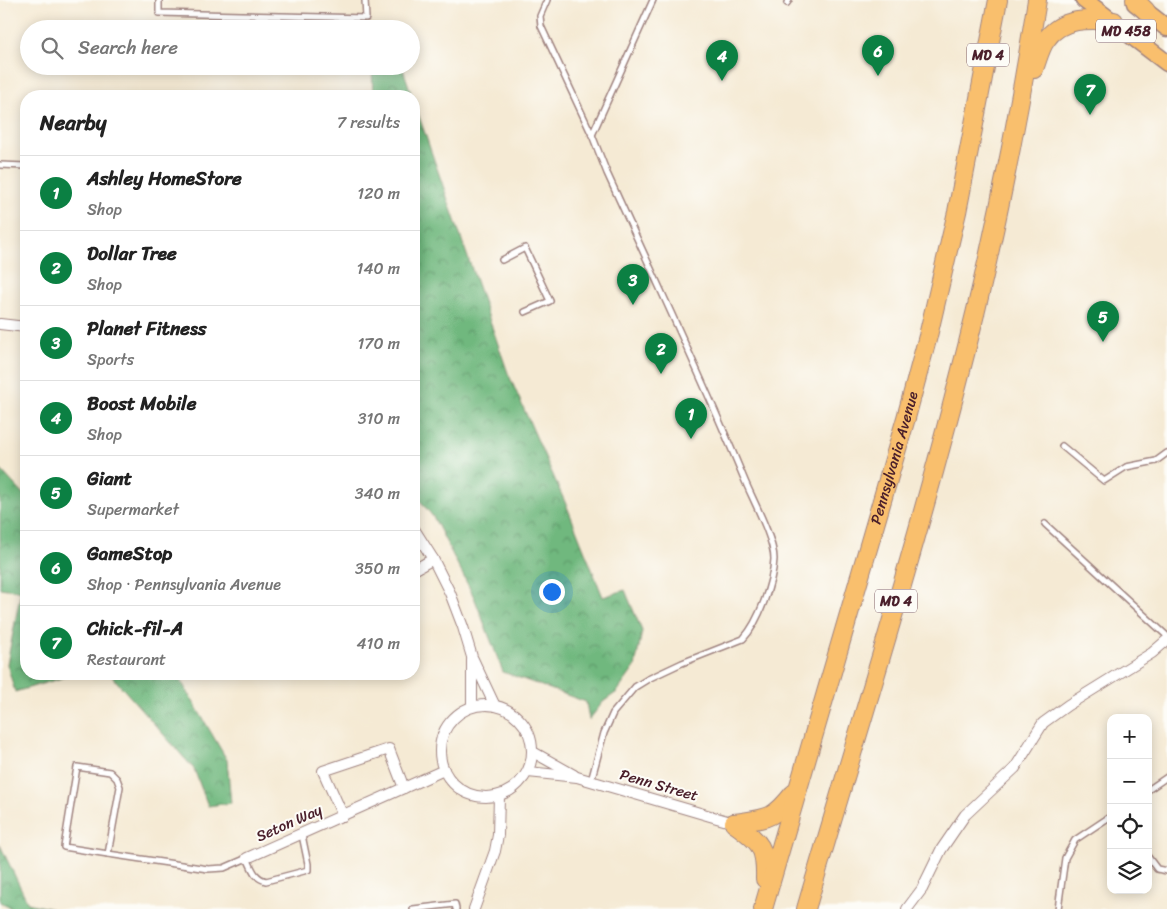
<!DOCTYPE html>
<meta charset="utf-8">
<style>
body{margin:0;font-family:Sriracha,sans-serif;background:#f2f2f2;color:#222}
.controls{position:absolute;right:15px;bottom:15px;display:grid;overflow:hidden;border-radius:10px;box-shadow:0 2px 12px #0003}
.controls button{width:45px;height:45px;display:grid;place-items:center;padding:0;border:0;border-bottom:1px solid #e0e0e0;background:#fff;color:#222;font:25px sans-serif}
.you{position:absolute;left:551px;top:591px;width:18px;height:18px;margin:-12px;border:4px solid #fff;border-radius:50%;background:#1a73e8;box-shadow:0 0 0 8px #1a73e833}
.badge{display:grid;place-items:center;width:32px;height:32px;border-radius:50%;background:#0b8043;color:#fff;font-size:16px;font-weight:700}
.pin{position:absolute;translate:-50% -41px;filter:drop-shadow(0 1px 2px #0008)}
.pin::after{content:'';position:absolute;top:26px;width:18px;height:15px;background:inherit;clip-path:polygon(0 0,100% 0,50% 100%)}
.list{margin:0;padding:0;list-style:none}
h2{display:flex;justify-content:space-between;align-items:center;height:65px;margin:0;padding:0 20px;font-size:21px}
h2 small{font-size:16px;font-weight:400;color:#767676}
.list li{display:grid;grid-template-columns:32px 1fr auto;gap:15px;align-items:center;box-sizing:border-box;height:75px;padding:0 20px;border-top:1px solid #e0e0e0}
.list b{display:block;font-size:19px;white-space:nowrap}
.list p{margin:0;font-size:16px;white-space:nowrap;color:#767676}
.list em{font-size:16px;font-style:normal;color:#767676}
.icon{flex:none;width:28px;height:28px;fill:none;stroke:currentColor;stroke-width:2;stroke-linecap:round;stroke-linejoin:round}
.map{position:relative;flex:none;width:1167px;height:909px;overflow:hidden}
.search{position:absolute;background:#fff;box-shadow:0 2px 12px #0003;left:20px;top:20px;width:400px;height:55px;display:flex;align-items:center;gap:12px;box-sizing:border-box;padding:0 18px;border-radius:28px;color:#767676;font-size:19px}
.panel{position:absolute;background:#fff;box-shadow:0 2px 12px #0003;left:20px;top:90px;width:400px;height:590px;border-radius:20px}
.map>svg:first-child{display:block}
.forest{fill:url(#forest-crowns);stroke:#5c6c54}
.lines{fill:none;stroke-linecap:round;stroke-linejoin:round}
.service-casing{stroke:#a08480;stroke-width:8}
.minor-casing{stroke:#a08480;stroke-width:12}
.primary-casing{stroke:#a08480;stroke-width:19}
.trunk-casing{stroke:#a08480;stroke-width:20}
.service{stroke:#fff;stroke-width:5}
.minor{stroke:#fff;stroke-width:10}
.primary{stroke:#f9bf6d;stroke-width:16}
.trunk{stroke:#f9bf6d;stroke-width:18}
.labels{text-anchor:middle;dominant-baseline:central;stroke-width:4;stroke-linejoin:round;paint-order:stroke}
.shield{fill:#fdfcf7;stroke:#806168;stroke-width:1}
.shield-label{font-size:14px;font-weight:bold;fill:#4a1f2b}
.street-label{font-size:15px;fill:#4a1f2b;stroke:#fdfcf7}
</style>
<div class="map">
<svg width="1167" height="909" viewBox="0 0 1167 909">
<defs>
<pattern id="forest-crowns" width="20" height="18" patternUnits="userSpaceOnUse" patternTransform="scale(1.25)"><rect width="20" height="18" fill="#6fb87e"/><path d="M2 6a3 3 0 1 1 6 0M12 15a3 3 0 1 1 6 0" fill="none" stroke="#5d9567"/></pattern>
</defs>
<rect width="100%" height="100%" fill="#fdfcf7"/>
<filter id="ink" filterUnits="userSpaceOnUse"><feTurbulence type="fractalNoise" baseFrequency=".02" numOctaves="2"/><feDisplacementMap in="SourceGraphic" scale="10" xChannelSelector="R" yChannelSelector="G"/><feConvolveMatrix kernelMatrix="1 2 1 2 8 2 1 2 1" color-interpolation-filters="sRGB"/></filter>
<filter id="wash" filterUnits="userSpaceOnUse"><feTurbulence type="fractalNoise" baseFrequency=".0096" numOctaves="4" result="noise"/><feDisplacementMap in="SourceGraphic" scale="20" xChannelSelector="R" yChannelSelector="G"/><feGaussianBlur stdDeviation="1.12" result="paint"/><feColorMatrix in="noise" values="0 0 0 0 0 0 0 0 0 0 0 0 0 0 0 0 0 1.4 0 .05"/><feComposite in="paint" operator="in"/></filter>
<g filter="url(#wash)">
<rect width="100%" height="100%" fill="#f5ead4"/>
<g class="forest">
<path d="M372 66H402L412 96H373Z"/>
<path d="M414 102 508 373 568 509 603 597 625 590 642 631 635 667 617 692 603 702 589 720 586 702 503 672 474 597 434 518 414 493Z"/>
<path d="M0 469 26 497V674H75L15 692 7 664 21 591 0 588Z"/>
<path d="M110 674H177L227 760 231 803 208 806 194 769Z"/>
<path d="M0 845 28 903 52 909H12L0 902Z"/>
</g>
</g>
<g filter="url(#ink)">
<g class="lines">
<defs>
<g id="service">
<path d="M159 0V13L366 18 365 0"/>
<path d="M547 0 540 16 541 26 592 135 607 173C654 276 702 377 745 481 753 500 774 539 774 559 773 582 759 622 743 639L682 663 648 679 635 687 613 713 604 733 591 781"/>
<path d="M787 3 789 0"/>
<path d="M592 135 653 0"/>
<path d="M0 165 26 166"/>
<path d="M502 260 525 248 550 301 525 312"/>
<path d="M1062 446 1104 481 1126 467 1156 461 1167 453"/>
<path d="M1045 524 1167 636"/>
<path d="M77 767 110 772 117 779 120 787 108 854 64 847Z"/>
<path d="M1148 790 1167 777"/>
<path d="M108 854 208 869 224 868 247 858C252 868 254 878 266 881L308 870V864L302 835"/>
<path d="M1148 857 1157 869 1167 871"/>
<path d="M413 909 455 904 456 909"/>
<path d="M1058 909 1065 858 1075 840 1111 816"/>
</g>
<g id="minor">
<path d="M0 324 26 327"/>
<path d="M414 529 433 559 450 593 463 627 472 657 495 706"/>
<path d="M414 570 433 559"/>
<path d="M472 660V706"/>
<circle cx="486" cy="751" r="46"/>
<path d="M533 752 574 775"/>
<path d="M528 772 577 777 734 823"/>
<path d="M343 816 323 771 389 749 404 788"/>
<path d="M247 858 444 770"/>
<path d="M474 909 495 851 498 835 499 796"/>
<path d="M907 909 922 889 941 850 965 815 1015 768 1043 723 1068 705 1152 653 1167 640"/>
</g>
<g id="primary">
<path d="M1084 0 1167 63"/>
<path d="M1135 3 1167 28"/>
</g>
<g id="trunk">
<path d="M1135 0 1146 11"/>
<path d="M1034 69C1038 59 1040 48 1046 40 1061 17 1090 19 1114 21"/>
<path d="M734 823C759 842 766 845 765 879"/>
<path d="M734 823C766 818 772 821 793 794"/>
<path id="s1" d="M763 909 906 418 928 336 957 212 998 0"/>
<path d="M806 909C858 731 914 554 960 374 992 251 1017 126 1037 0"/>
</g>
</defs>
<use href="#service" class="service-casing"/>
<use href="#minor" class="minor-casing"/>
<use href="#primary" class="primary-casing"/>
<use href="#trunk" class="trunk-casing"/>
<use href="#service" class="service"/>
<use href="#minor" class="minor"/>
<use href="#primary" class="primary"/>
<use href="#trunk" class="trunk"/>
</g>
</g>
<g class="labels">
<g class="shield">
<rect x="1096" y="19.5" width="60" height="23" rx="4"/>
<rect x="967" y="43.5" width="42" height="23" rx="4"/>
<rect x="875" y="589.5" width="42" height="23" rx="4"/>
</g>
<g class="shield-label">
<text x="1126" y="31">MD 458</text>
<text x="988" y="55">MD 4</text>
<text x="896" y="601">MD 4</text>
</g>
<g class="street-label">
<text stroke="none"><textPath href="#s1" startOffset="470">Pennsylvania Avenue</textPath></text>
<text transform="translate(659 785) rotate(16)">Penn Street</text>
<text transform="translate(289 823) rotate(-24)">Seton Way</text>
</g>
</g>
</svg>
<div class="controls">
<button>+</button>
<button>−</button>
<button><svg class="icon" aria-label="locate" viewBox="0 0 24 24"><circle cx="12" cy="12" r="6"/><path d="M12 2v4M12 18v4M2 12h4M18 12h4"/></svg></button>
<button><svg class="icon" aria-label="layers" viewBox="0 0 24 24"><path d="M12 4l9 5-9 5-9-5zM3 14l9 5 9-5"/></svg></button>
</div>
<div class="you"></div>
<div class="pin badge" style="left:691px;top:439px">1</div>
<div class="pin badge" style="left:661px;top:374px">2</div>
<div class="pin badge" style="left:633px;top:305px">3</div>
<div class="pin badge" style="left:722px;top:81px">4</div>
<div class="pin badge" style="left:1103px;top:342px">5</div>
<div class="pin badge" style="left:878px;top:76px">6</div>
<div class="pin badge" style="left:1090px;top:115px">7</div>
<div class="search"><svg class="icon" aria-label="search" viewBox="0 0 24 24"><circle cx="10" cy="10" r="6"/><path d="M15 15l6 6"/></svg>Search here</div>
<section class="panel">
<h2>Nearby<small>7 results</small></h2>
<ul class="list">
<li><span class="badge">1</span><div><b>Ashley HomeStore</b><p>Shop</p></div><em>120 m</em></li>
<li><span class="badge">2</span><div><b>Dollar Tree</b><p>Shop</p></div><em>140 m</em></li>
<li><span class="badge">3</span><div><b>Planet Fitness</b><p>Sports</p></div><em>170 m</em></li>
<li><span class="badge">4</span><div><b>Boost Mobile</b><p>Shop</p></div><em>310 m</em></li>
<li><span class="badge">5</span><div><b>Giant</b><p>Supermarket</p></div><em>340 m</em></li>
<li><span class="badge">6</span><div><b>GameStop</b><p>Shop · Pennsylvania Avenue</p></div><em>350 m</em></li>
<li><span class="badge">7</span><div><b>Chick-fil-A</b><p>Restaurant</p></div><em>410 m</em></li>
</ul>
</section>
</div>
